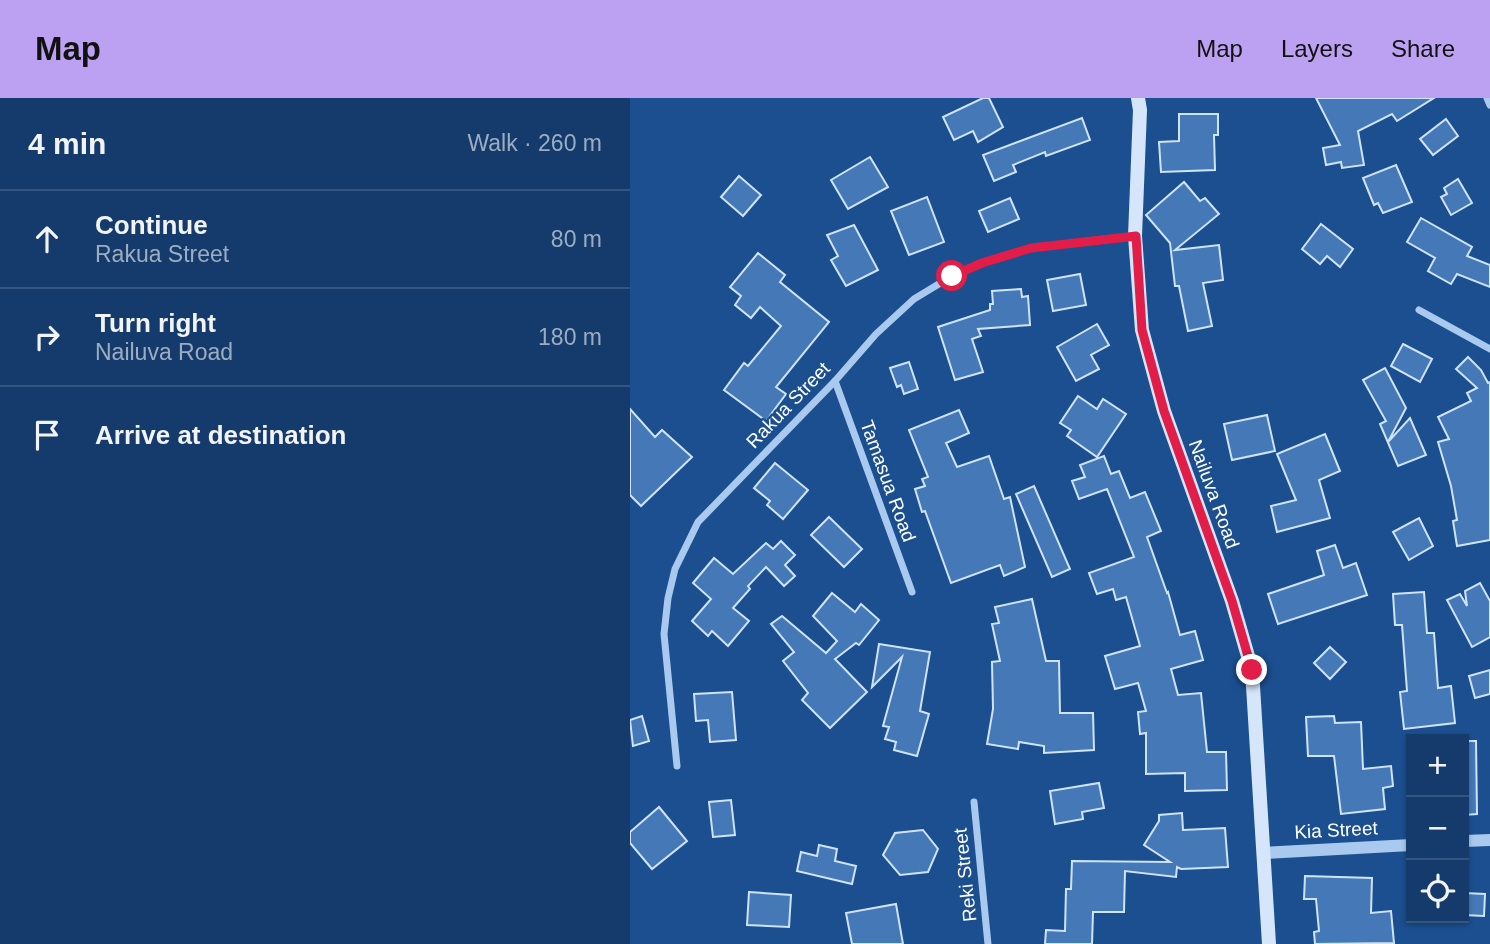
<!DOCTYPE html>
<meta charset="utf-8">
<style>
body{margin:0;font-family:Helvetica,sans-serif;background:#1d4271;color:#f1f3f6}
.controls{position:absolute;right:21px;bottom:21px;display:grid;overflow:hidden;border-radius:0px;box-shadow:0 2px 5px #0004}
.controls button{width:63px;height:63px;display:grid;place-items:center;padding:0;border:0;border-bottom:2px solid #33557e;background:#143b6b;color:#f1f3f6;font:35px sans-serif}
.stop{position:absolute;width:21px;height:21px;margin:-16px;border:5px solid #e11d48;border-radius:50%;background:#fff}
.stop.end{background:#e11d48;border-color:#fff;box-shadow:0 2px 7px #0008}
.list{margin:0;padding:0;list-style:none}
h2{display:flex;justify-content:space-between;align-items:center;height:91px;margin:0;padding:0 28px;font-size:30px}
h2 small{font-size:23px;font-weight:400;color:#9dadc1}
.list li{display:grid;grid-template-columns:46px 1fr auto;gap:21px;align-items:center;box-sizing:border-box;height:98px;padding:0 28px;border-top:2px solid #33557e}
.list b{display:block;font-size:26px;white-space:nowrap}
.list p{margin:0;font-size:23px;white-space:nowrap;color:#9dadc1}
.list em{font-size:23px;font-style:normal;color:#9dadc1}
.icon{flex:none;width:38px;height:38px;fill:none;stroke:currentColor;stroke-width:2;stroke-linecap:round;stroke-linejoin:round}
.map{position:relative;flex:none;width:860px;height:846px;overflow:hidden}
header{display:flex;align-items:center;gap:42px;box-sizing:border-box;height:98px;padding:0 35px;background:#bca0f2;color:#111}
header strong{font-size:33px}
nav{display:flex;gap:38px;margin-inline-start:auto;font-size:24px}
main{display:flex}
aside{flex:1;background:#143b6b}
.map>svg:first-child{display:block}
.building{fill:#4478b7;stroke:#cfe3fa;stroke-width:2}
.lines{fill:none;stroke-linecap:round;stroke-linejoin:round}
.minor{stroke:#a9c9ee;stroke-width:7}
.tertiary{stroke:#a9c9ee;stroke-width:12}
.secondary{stroke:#d6e6fa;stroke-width:14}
.route{stroke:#e11d48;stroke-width:9}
.labels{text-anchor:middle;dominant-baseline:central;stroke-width:5;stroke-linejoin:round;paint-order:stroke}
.street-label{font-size:19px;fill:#fff;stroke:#1b4f8f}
</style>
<header>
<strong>Map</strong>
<nav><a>Map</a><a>Layers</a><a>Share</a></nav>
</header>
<main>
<aside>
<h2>4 min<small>Walk · 260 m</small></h2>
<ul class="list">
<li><svg class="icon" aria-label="ahead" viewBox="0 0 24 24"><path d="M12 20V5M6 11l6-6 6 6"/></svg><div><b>Continue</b><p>Rakua Street</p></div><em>80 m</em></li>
<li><svg class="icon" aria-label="right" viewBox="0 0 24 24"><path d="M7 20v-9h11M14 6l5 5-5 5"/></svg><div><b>Turn right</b><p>Nailuva Road</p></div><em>180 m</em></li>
<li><svg class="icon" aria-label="arrive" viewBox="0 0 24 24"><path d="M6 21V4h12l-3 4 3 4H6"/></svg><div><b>Arrive at destination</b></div></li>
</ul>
</aside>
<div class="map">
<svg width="860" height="846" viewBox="0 0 860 846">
<rect width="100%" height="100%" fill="#1b4f8f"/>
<g class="building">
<path d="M353 0H359L373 29 348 44 343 33 324 42 313 19Z"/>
<path d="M686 0H804L767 23 762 16 728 33 734 67 712 70 711 64 696 67 693 50 710 47Z"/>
<path d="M549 16H588V37H584L585 72 531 74 529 44 549 43Z"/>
<path d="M452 20 460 42 416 58 415 54 383 67 386 74 364 83 353 57Z"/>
<path d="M816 21 828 38 803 57 790 41Z"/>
<path d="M240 59 258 89 218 111 201 82Z"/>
<path d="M766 67 782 104 753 115 748 105 744 107 733 80Z"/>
<path d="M109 78 131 97 113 118 91 99Z"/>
<path d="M828 81 842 105 821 117 811 99 817 96 814 90Z"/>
<path d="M554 84 570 103 575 100 589 116 545 152 589 147 593 182 573 185 582 228 558 233 549 188H545L540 145 516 117Z"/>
<path d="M297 99 314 144 279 157 261 113Z"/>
<path d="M380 100 389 121 358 134 349 113Z"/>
<path d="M791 120 842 149 837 158 860 167V189L827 176 821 186 798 173 805 160 777 144Z"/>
<path d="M691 126 723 151 710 169 697 158 690 166 672 151Z"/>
<path d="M224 127 248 172 216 188 201 162 208 158 197 137Z"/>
<path d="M128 155 155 177 150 184 199 224 146 289 156 296 136 323 94 292 114 265 118 268 151 228 130 209 121 220 105 207 111 198 100 189Z"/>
<path d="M450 176 456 207 423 213 417 182Z"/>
<path d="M391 191 392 199 398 198 400 227 348 231 351 238 342 241 353 274 325 282 308 229 360 212V206H363L362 193Z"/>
<path d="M467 226 479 247 461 257 469 271 446 283 427 249Z"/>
<path d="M773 246 802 261 790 284 761 268Z"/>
<path d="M838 259 851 272 858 285 860 284V442L827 448 823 423 827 422 821 388 808 344 819 341 808 319 841 303 837 295 847 290 826 271Z"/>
<path d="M279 264 288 291 274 296 271 287 267 289 260 270Z"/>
<path d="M755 270 776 310 758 344 780 320 796 357 768 368 750 326 756 323 733 282Z"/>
<path d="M448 298 467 311 473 301 496 316 467 359 437 338 441 332 430 325Z"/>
<path d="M0 311 25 339 32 332 62 359 11 408 0 397Z"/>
<path d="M329 312 339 335 316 345 327 369 359 358 374 401 380 399 395 469 374 478 370 467 321 485 295 413 292 414 285 391 295 388 292 381 298 379 279 332Z"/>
<path d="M637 317 645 353 602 362 594 326Z"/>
<path d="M695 336 710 373 689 382 700 420 647 434 641 408 666 402 647 356Z"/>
<path d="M474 358 481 376 489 373 500 400 515 394 531 433 517 439 537 495 538 494 550 537 565 533 573 562 541 571 548 597 571 595 577 654H596L597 692 555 693V675L516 676V635L510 636 508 614 516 613 508 585 485 591 475 558 510 548 496 499 486 502 483 491 467 496 459 475 504 459 477 391 449 401 442 383 455 379 450 367Z"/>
<path d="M145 365 178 392 153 421 137 407 140 403 124 390Z"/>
<path d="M404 388 440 471 422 479 386 396Z"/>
<path d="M199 419 232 451 214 469 181 437Z"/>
<path d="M789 420 803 448 779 462 763 434Z"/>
<path d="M151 443 165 457 155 467 165 478 154 488 136 469 118 488 120 491 103 510 119 523 98 548 82 533 78 538 62 523 81 501 63 485 84 460 103 476 136 445 143 451Z"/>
<path d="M705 447 713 470 726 465 737 497 648 526 638 496 694 477 687 453Z"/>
<path d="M850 485 860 503V539L842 549 817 502 830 496 837 508 835 493Z"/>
<path d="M794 494 797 535H804L808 590 821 588 825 625 774 631 770 594 777 593 772 527H765L763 496Z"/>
<path d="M202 495 225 514 231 506 249 522 229 547 226 545 205 561 237 594 200 630 172 602 178 595 153 563 164 554 141 526 152 518 196 555 207 543 183 518Z"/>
<path d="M402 501 416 563H429L430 615H463L464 652 414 655V648L389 644 388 651 357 646 363 611 362 564 370 563 362 526 369 525 365 509Z"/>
<path d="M249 546 300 554 290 613 299 616 287 658 264 652 266 644 255 641 259 629 253 628 272 559 242 589Z"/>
<path d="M700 549 716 564 700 581 684 565Z"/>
<path d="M860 572V596L845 600 839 578Z"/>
<path d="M102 594 106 642 80 644 78 622 66 623 64 596Z"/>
<path d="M12 618 19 643 3 648 0 622Z"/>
<path d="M704 618 705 625 731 624 733 671 761 668 763 688 753 690 755 711 711 716 704 658H678L676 619Z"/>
<path d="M834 643H846L847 716 834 717Z"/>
<path d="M469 685 474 710 452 714 453 721 425 726 420 693Z"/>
<path d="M101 702 105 737 83 739 79 704Z"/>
<path d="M29 709 57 743 22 771 0 745V734Z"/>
<path d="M552 715 553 732 595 730 598 769 551 771 547 769 546 779 495 773 494 814H463L462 846H415L416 832 435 833 436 791H441L442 763 540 764 514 747 529 723V717Z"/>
<path d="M293 732 308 751 298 774 270 777 253 757 265 735Z"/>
<path d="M189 747 207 751 205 763 226 768 222 786 167 773 171 754 187 758Z"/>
<path d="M675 778 742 780 741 815 761 813 764 845 685 846 684 834 689 833 686 801H674Z"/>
<path d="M119 794 161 797 159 829 117 827Z"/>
<path d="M834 795 855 796 854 818 834 817Z"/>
<path d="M266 806 273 846H222L216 815Z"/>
</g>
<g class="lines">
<g class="minor">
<path d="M857 0 860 7"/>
<path d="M789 212 860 251"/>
<path d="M205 283 282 494"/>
<path d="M47 668 34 536 38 500 45 471 68 424 205 283 246 236 284 201 322 178 352 165 401 150 505 138"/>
<path d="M344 704 358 846"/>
</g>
<g class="tertiary">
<path d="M834 743 860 742"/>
<path d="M633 755 781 747"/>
</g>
<path class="secondary" d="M508 0 510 12 505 138 512 232 534 313 602 503 622 572 639 846"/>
</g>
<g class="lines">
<path class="route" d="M322 178 352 165 401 150 506 138 512 232 534 313 602 503 622 572"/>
</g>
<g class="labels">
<g class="street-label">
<text transform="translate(158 307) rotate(-46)">Rakua Street</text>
<text transform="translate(258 383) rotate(70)">Tamasua Road</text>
<text transform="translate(584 396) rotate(70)">Nailuva Road</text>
<text transform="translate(706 732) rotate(-3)">Kia Street</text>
<text transform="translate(335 777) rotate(-96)">Reki Street</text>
</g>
</g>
</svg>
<div class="controls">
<button>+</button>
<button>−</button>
<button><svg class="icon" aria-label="locate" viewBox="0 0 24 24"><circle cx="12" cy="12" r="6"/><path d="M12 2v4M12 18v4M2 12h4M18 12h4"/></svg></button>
</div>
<div class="stop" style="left:322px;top:178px"></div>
<div class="stop end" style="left:622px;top:572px"></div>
</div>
</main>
